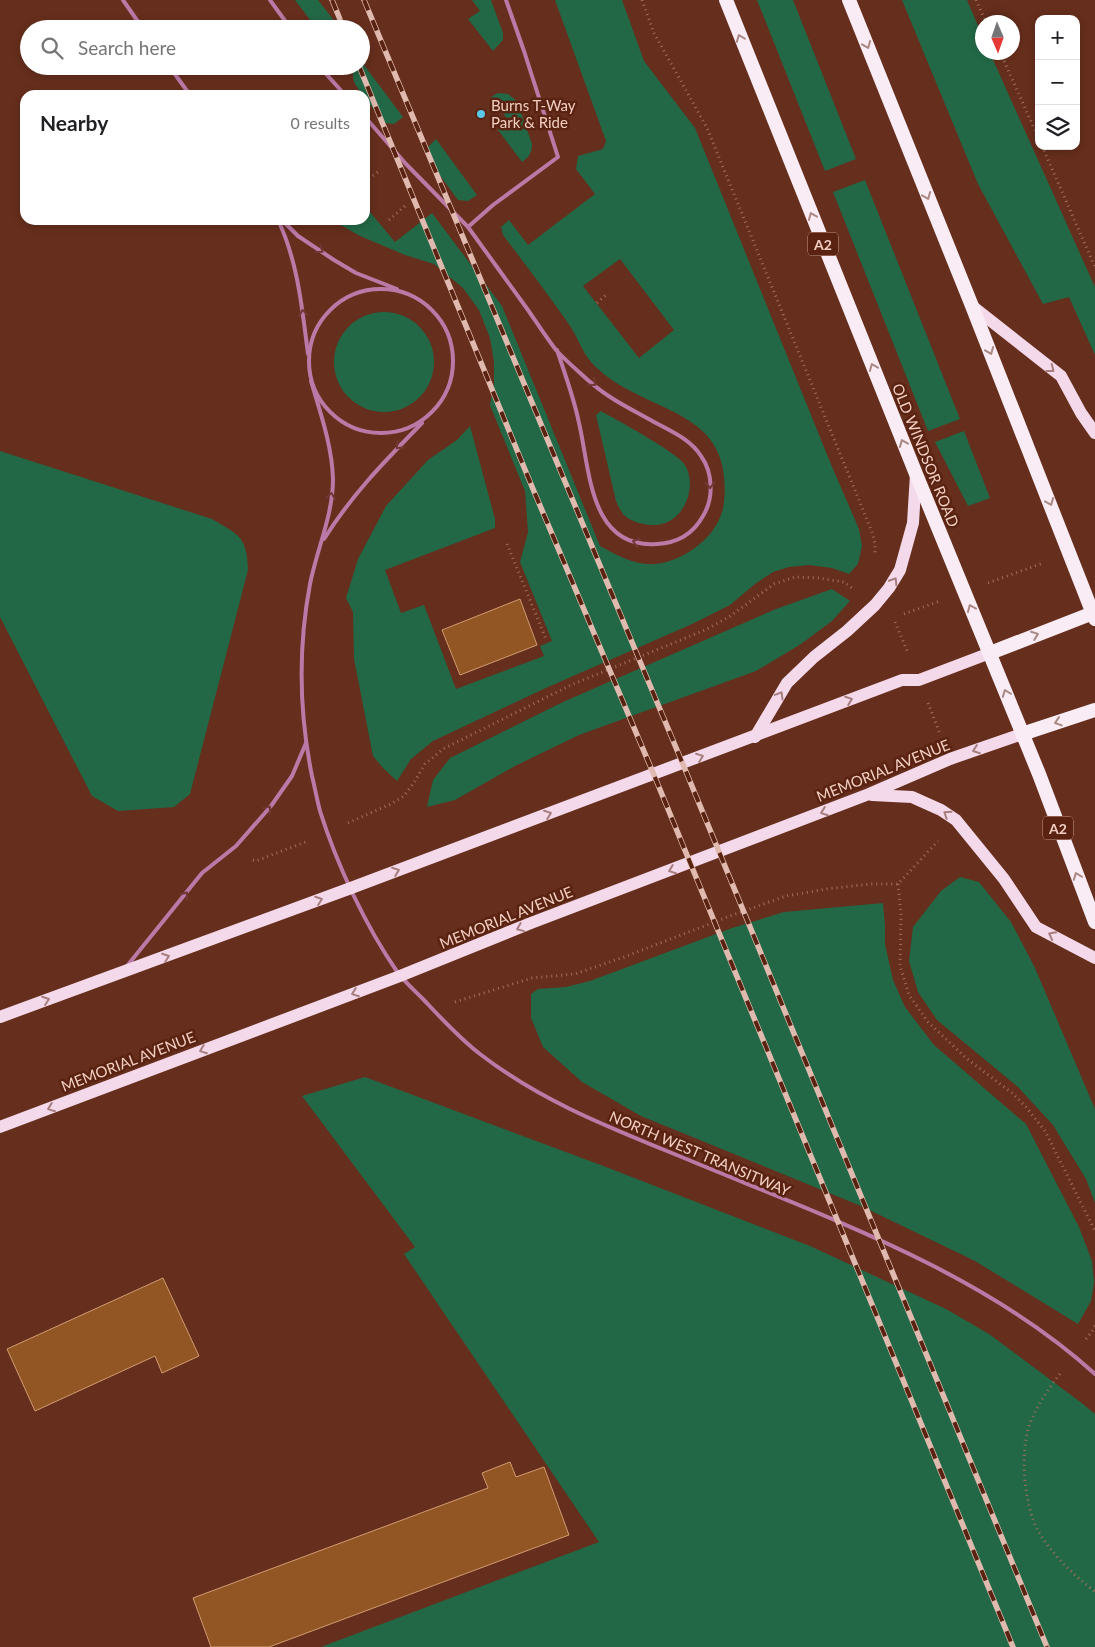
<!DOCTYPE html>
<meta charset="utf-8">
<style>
body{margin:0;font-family:Lato,sans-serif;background:#f6f6f6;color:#202124}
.controls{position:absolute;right:15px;top:15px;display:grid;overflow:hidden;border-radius:10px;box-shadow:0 2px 8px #0003}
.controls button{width:45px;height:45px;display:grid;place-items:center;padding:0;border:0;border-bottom:1px solid #e0e0e0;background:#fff;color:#202124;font:25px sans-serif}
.compass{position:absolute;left:975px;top:15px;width:45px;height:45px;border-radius:50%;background:#fff;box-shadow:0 2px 8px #0003;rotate:178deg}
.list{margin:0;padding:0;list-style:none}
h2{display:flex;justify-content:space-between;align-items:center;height:65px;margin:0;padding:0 20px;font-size:21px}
h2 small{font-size:16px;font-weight:400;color:#757577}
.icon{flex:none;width:28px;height:28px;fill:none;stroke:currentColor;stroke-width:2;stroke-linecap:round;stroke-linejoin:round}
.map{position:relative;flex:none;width:1095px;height:1647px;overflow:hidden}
.search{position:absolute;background:#fff;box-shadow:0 2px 8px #0003;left:20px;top:20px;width:350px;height:55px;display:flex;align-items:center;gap:12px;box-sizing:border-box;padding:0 18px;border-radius:28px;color:#757577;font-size:19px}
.panel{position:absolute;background:#fff;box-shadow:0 2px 8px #0003;left:20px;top:90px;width:350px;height:135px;border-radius:15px}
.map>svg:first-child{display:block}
.green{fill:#226846;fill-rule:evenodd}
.building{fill:#915623;stroke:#d29c72}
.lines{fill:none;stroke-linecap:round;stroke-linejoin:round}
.path{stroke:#9f6f60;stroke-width:3;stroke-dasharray:1 4;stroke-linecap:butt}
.service{stroke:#bb79a7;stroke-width:4}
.primary{stroke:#f4d9eb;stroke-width:12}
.trunk{stroke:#faecf5;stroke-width:14}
.rail-casing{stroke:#e1baaf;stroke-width:5.5}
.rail{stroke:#5a2311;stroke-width:4;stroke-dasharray:11;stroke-linecap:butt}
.oneway{stroke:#aa8883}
.oneway2{stroke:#723836}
.oneway3{stroke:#a77e7e}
.poi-dot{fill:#5ac8e6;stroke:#5a2311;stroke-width:2}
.labels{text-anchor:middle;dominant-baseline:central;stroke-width:5;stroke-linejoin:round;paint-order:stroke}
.shield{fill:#5a2311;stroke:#c49b8e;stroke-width:1}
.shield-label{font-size:14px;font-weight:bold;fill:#f2cec3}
.poi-label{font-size:15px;fill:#f2cec3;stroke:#5a2311;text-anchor:start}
.street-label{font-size:15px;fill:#f2cec3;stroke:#5a2311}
</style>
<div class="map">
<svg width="1095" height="1647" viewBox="0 0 1095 1647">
<rect width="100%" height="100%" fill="#662e1c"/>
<g class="green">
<path d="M295 0H318L339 27 337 29H317Z"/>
<path d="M472 0H491L503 33V40L493 51 468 19 480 11Z"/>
<path d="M555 0H622L644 61 695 128 830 462 859 529 862 546 858 564 849 574 832 568 809 565 789 567 773 572 755 584 730 605 692 624 548 687 433 741 411 759 397 781 383 768 373 756 354 659 353 612 346 598 358 559 386 506 428 460 457 440 470 426 495 519V528L385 570 401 613 424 605 456 689 544 656 540 646 552 641 520 562 528 532 525 491 490 405 494 384V362L490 338 479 310 463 288 434 264 405 255 360 236 332 220H365V206L395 242 432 213 502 306 600 546C625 560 647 571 675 559 699 549 721 529 724 502 734 402 641 417 591 362 582 352 577 335 568 323 547 293 525 264 503 235L501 227 509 220 528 245 595 194 576 169 578 156 603 149 606 141ZM620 259 674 330 639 358 583 286Z"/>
<path d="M757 0H793L856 159 825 171Z"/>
<path d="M902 0H967L982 35V52L990 53 1095 287V355L1069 297 1043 304 978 184Z"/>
<path d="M361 61 403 117 394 124 384 123 365 98V95H363C356 86 348 77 357 66H361Z"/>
<path d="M498 93 508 94 517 101 532 144C532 153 529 157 522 162L498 130 509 121 491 97Z"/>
<path d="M436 139 477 195 468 201 458 200 428 159 427 148Z"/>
<path d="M865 180 960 419 928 431 833 192Z"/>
<circle cx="384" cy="362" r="50"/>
<path d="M601 411C617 420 678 453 685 465 697 485 686 518 662 524 655 526 646 525 639 523 633 521 628 519 623 514 620 510 618 505 616 501L596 415Z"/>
<path d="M964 431 990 498 968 506 935 442Z"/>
<path d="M0 451 212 519C239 535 247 536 248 570L190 794 174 807 118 811 92 796 0 617Z"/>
<path d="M832 589 850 601 832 621 801 644 756 671 579 735 515 766 455 800 427 807 433 780 450 758 563 702 776 609Z"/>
<path d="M960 877 979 882 1011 922 1035 968 1095 1109V1203L1086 1179 1053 1125 1018 1087 937 1020 918 992 909 961 913 927 941 891Z"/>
<path d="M883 903 885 925V944L893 980 905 1007 934 1045 1026 1124 1079 1227 1092 1261 1094 1282 1091 1301 1078 1324 975 1261 861 1206 641 1116 582 1082 543 1047 531 1018V994L538 989 566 987 590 981 732 928 784 912Z"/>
<path d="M365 1077 606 1167 810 1246 946 1309 989 1334 1083 1404 1095 1414V1647H321L599 1542 404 1254 415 1247 302 1096Z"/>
</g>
<g class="building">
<path d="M520 599 537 645 460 675 442 630Z"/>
<path d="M163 1278 199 1356 162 1373 155 1356 35 1411 7 1349Z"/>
<path d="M510 1462 516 1477 544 1467 569 1535 269 1647H211L193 1598 488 1488 482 1473Z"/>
</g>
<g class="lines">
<g class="path">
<path d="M642 0 654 33 707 128 872 532 875 544V556"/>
<path d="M976 0 986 22"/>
<path d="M1000 52 1039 139"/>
<path d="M1042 146 1095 267"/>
<path d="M365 182 379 171"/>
<path d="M389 220 405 206"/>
<path d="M597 303 607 294"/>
<path d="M507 544 546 639"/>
<path d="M988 583 1043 563"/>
<path d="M904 614 940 601"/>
<path d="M895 622 908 653"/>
<path d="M928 703 940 734"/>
<path d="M348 823 391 804 404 796 415 781 425 764 443 749 571 685 705 630 729 617 774 584 795 577 818 578 844 582 853 589"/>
<path d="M253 860 256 861 308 841"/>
<path d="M898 884 901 915 900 966 909 995 928 1022 966 1058 1012 1093 1026 1107 1045 1131 1095 1231"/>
<path d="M455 1002 532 978 575 974 624 957 730 916 786 896 827 889 870 884H898L938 841"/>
<path d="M1086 1339 1093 1330 1095 1325"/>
<path d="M1060 1374C1048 1389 1036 1407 1029 1426 1020 1454 1024 1505 1038 1531 1053 1556 1073 1574 1095 1592"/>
</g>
<g class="service">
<path d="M123 0 143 29"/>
<path d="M270 0 291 29"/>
<path d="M169 66 190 95"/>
<path d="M319 66 345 95"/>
<path d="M365 117 406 164 468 227 493 205 558 157 524 51 506 0"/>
<path d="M278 220C298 262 302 308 308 354"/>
<path d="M282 220 298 236 334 260 356 273 397 289"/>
<path d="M468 227C488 255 508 282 528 310 537 323 546 337 556 350 566 361 578 371 589 381 609 399 633 410 656 423 673 432 691 440 701 456 713 473 714 498 703 516 693 534 678 543 657 544 589 549 590 469 579 423 574 398 565 374 557 350"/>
<circle cx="381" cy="361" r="72"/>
<path d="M311 381C320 412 332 445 333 479 333 515 317 549 310 584 298 648 299 712 312 776 315 788 317 800 320 811 337 865 366 927 398 973 405 982 414 990 423 999 441 1018 459 1038 480 1054 542 1102 611 1128 684 1158 823 1216 982 1271 1095 1374"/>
<path d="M324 539C353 493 385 461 422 423"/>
<path d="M127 966 202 873 236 846 271 806 292 776 306 743"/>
</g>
<g class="primary">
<path d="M972 306 1061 376 1081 413 1095 433"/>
<path d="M755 737 787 683 814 657 847 631 875 605 889 588 900 570 913 523 916 474"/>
<path d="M872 795 912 797 941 810 956 820 1004 879 1036 927 1095 958"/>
<path d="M0 1017 351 888 902 680H919L990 653"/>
<path d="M0 1127 400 976 531 923 869 794 950 759 1022 734"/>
</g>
<g class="trunk">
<path d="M726 0 916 474 1039 774 1095 922"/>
<path d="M849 0 972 306 1095 619"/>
<path d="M990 653 1093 613"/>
<path d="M1022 734 1095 710"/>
</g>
<defs>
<g id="rail">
<path d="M332 0 344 29"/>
<path d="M364 0 682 762 1047 1647"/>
<path d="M359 66 533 489 654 775 1013 1647"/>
</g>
</defs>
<use href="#rail" class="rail-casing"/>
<use href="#rail" class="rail"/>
</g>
<defs><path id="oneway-chevron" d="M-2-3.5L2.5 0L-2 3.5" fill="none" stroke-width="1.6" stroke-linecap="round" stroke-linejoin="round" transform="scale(1.25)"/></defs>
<g class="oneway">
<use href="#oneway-chevron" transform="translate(740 38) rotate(-111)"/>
<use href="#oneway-chevron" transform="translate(867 45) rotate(68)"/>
<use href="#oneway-chevron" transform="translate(927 196) rotate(68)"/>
<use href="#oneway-chevron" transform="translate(812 216) rotate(-112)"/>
<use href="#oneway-chevron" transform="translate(990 351) rotate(68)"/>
<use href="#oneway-chevron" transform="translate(873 367) rotate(-112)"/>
<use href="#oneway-chevron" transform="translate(903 443) rotate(-112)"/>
<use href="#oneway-chevron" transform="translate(1050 502) rotate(68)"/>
<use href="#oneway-chevron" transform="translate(971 608) rotate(-113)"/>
<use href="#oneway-chevron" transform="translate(1035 635) rotate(-21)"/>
<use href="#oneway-chevron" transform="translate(1006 693) rotate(-111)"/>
<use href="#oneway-chevron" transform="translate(1058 722) rotate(162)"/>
<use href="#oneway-chevron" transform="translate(1077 876) rotate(-111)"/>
</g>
<g class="oneway2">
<use href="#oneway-chevron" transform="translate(320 250) rotate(34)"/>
<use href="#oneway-chevron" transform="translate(303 313) rotate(-99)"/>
<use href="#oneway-chevron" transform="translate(593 383) rotate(39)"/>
<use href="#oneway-chevron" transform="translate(399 446) rotate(134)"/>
<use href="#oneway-chevron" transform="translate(710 485) rotate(89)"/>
<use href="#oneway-chevron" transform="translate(331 496) rotate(-82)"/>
<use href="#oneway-chevron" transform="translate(636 542) rotate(-164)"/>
<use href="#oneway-chevron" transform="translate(268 809) rotate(-50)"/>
<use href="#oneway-chevron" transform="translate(185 895) rotate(-51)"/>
</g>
<g class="oneway3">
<use href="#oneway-chevron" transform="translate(1051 369) rotate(38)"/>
<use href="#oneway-chevron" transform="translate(894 581) rotate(-58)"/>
<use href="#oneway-chevron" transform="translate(780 695) rotate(-59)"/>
<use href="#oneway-chevron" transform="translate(849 700) rotate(-21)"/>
<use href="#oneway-chevron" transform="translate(976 750) rotate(160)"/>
<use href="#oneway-chevron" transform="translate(700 757) rotate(-21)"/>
<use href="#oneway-chevron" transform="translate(824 812) rotate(159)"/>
<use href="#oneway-chevron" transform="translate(548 814) rotate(-21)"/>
<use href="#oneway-chevron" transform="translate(947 814) rotate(-146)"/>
<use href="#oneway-chevron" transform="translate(672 870) rotate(159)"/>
<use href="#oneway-chevron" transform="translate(396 871) rotate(-21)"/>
<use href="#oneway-chevron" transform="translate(319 900) rotate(-20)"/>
<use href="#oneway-chevron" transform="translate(520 928) rotate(158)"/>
<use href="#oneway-chevron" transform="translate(1052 935) rotate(-152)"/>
<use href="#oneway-chevron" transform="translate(166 957) rotate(-20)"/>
<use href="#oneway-chevron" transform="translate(355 993) rotate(159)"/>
<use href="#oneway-chevron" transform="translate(46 1000) rotate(-20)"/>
<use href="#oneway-chevron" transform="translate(203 1050) rotate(159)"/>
<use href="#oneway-chevron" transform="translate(51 1108) rotate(159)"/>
</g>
<circle class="poi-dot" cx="481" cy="114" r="5"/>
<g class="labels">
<g class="shield">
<rect x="808" y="232.5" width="30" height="23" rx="4"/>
<rect x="1043" y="816.5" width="30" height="23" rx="4"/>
</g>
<g class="shield-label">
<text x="823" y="244">A2</text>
<text x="1058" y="828">A2</text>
</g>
<g class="poi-label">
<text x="491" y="105">Burns T-Way<tspan x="491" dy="17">Park &amp; Ride</tspan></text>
</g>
<g class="street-label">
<text transform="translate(926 455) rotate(68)">OLD WINDSOR ROAD</text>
<text transform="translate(883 770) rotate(-22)">MEMORIAL AVENUE</text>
<text transform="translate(506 917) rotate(-22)">MEMORIAL AVENUE</text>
<text transform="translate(128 1061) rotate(-21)">MEMORIAL AVENUE</text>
<text transform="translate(700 1153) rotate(23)">NORTH WEST TRANSITWAY</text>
</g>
</g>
</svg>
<div class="controls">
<button>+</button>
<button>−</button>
<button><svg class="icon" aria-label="layers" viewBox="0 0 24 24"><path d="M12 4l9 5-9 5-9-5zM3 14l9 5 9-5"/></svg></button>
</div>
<svg class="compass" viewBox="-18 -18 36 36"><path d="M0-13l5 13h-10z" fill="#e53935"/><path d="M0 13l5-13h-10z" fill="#757577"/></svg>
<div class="search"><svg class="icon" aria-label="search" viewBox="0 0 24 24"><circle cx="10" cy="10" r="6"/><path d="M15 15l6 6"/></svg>Search here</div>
<section class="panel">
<h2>Nearby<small>0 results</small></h2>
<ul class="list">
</ul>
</section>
</div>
